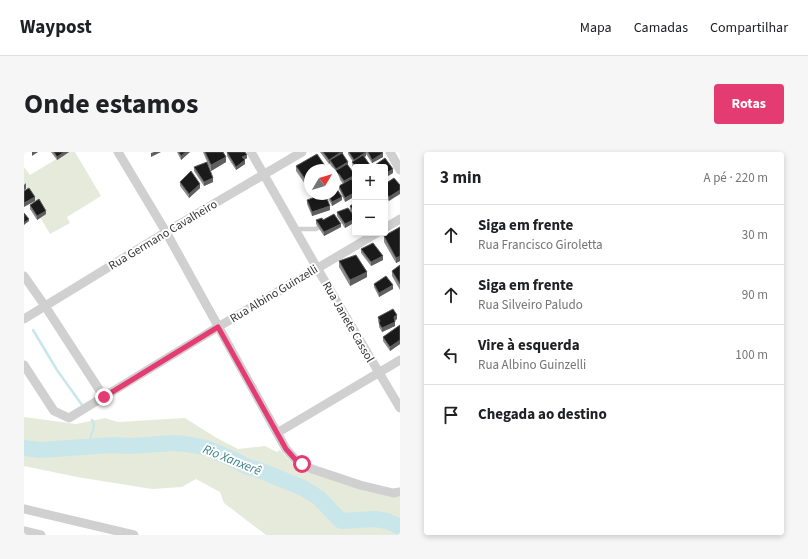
<!DOCTYPE html>
<html lang="pt">
<meta charset="utf-8">
<style>
body{margin:0;font-family:"Source Sans 3",sans-serif;background:#f6f6f6;color:#202124}
.controls{position:absolute;right:12px;top:12px;display:grid;overflow:hidden;border-radius:4px;box-shadow:0 2px 6px #0003}
.controls button{width:36px;height:36px;display:grid;place-items:center;padding:0;border:0;border-bottom:1px solid #e0e0e0;background:#fff;color:#202124;font:20px sans-serif}
.compass{position:absolute;left:280px;top:12px;width:36px;height:36px;border-radius:50%;background:#fff;box-shadow:0 2px 6px #0003;rotate:52deg}
.stop{position:absolute;width:12px;height:12px;margin:-9px;border:3px solid #e43b72;border-radius:50%;background:#fff}
.stop.end{background:#e43b72;border-color:#fff;box-shadow:0 1px 4px #0008}
.list{margin:0;padding:0;list-style:none}
h2{display:flex;justify-content:space-between;align-items:center;height:52px;margin:0;padding:0 16px;font-size:17px}
h2 small{font-size:13px;font-weight:400;color:#757577}
.list li{display:grid;grid-template-columns:26px 1fr auto;gap:12px;align-items:center;box-sizing:border-box;height:60px;padding:0 16px;border-top:1px solid #e0e0e0}
.list b{display:block;font-size:15px;white-space:nowrap}
.list p{margin:0;font-size:13px;white-space:nowrap;color:#757577}
.list em{font-size:13px;font-style:normal;color:#757577}
.icon{flex:none;width:22px;height:22px;fill:none;stroke:currentColor;stroke-width:2;stroke-linecap:round;stroke-linejoin:round}
.map{position:relative;flex:none;width:376px;height:383px;overflow:hidden;border-radius:4px}
header{display:flex;align-items:center;gap:24px;box-sizing:border-box;height:56px;padding:0 20px;background:#fff;border-bottom:1px solid #e0e0e0}
header strong{font-size:19px}
nav{display:flex;gap:22px;margin-inline-start:auto;font-size:14px}
.intro{display:flex;align-items:center;justify-content:space-between;box-sizing:border-box;height:96px;padding:0 24px}
h1{margin:0;font-size:28px}
.button{padding:10px 18px;border-radius:4px;background:#e43b72;color:#fff;font-size:14px;font-weight:700}
main{display:flex;gap:24px;padding:0 24px}
aside{flex:1;background:#fff;border-radius:4px;box-shadow:0 2px 6px #0003}
.map>svg:first-child{display:block}
.green{fill:#e6eadb}
.lines{fill:none;stroke-linecap:round;stroke-linejoin:round}
.stream{stroke:#c9e6ea;stroke-width:2.5}
.river{stroke:#c9e6ea;stroke-width:16}
.lane{stroke:#d0d0d0;stroke-width:4.5}
.street{stroke:#d0d0d0;stroke-width:9}
.wall{fill:#8c8c8c}
.shaded-wall{fill:#5f5f5f}
.building{fill:#1a1a1a;stroke:#5f5f5f}
.route{stroke:#e43b72;stroke-width:5}
.labels{text-anchor:middle;dominant-baseline:central;stroke-width:4;stroke-linejoin:round;paint-order:stroke}
.street-label{font-size:12px;fill:#333;stroke:#fff}
.water-label{font-size:13px;font-style:italic;fill:#3b7f89;stroke:#fff}
</style>
<header>
<strong>Waypost</strong>
<nav><a>Mapa</a><a>Camadas</a><a>Compartilhar</a></nav>
</header>
<div class="intro"><h1>Onde estamos</h1><a class="button">Rotas</a></div>
<main>
<div class="map">
<svg width="376" height="383" viewBox="0 0 376 383">
<rect width="100%" height="100%" fill="#fff"/>
<g class="green">
<path d="M44 0H51L77 44 43 65 46 71 26 82 0 38V15L6 23Z"/>
<path d="M0 265 52 272 81 266 94 270 161 266 191 285 214 297 241 294 253 300 256 298 269 312 284 319 367 345H376V383H242L200 351 196 340 172 327 158 335 128 337 53 325 0 314Z"/>
</g>
<g class="lines">
<g class="stream">
<path d="M9 178 33 218 58 253"/>
<path d="M66 294C67 291 66 287 67 284 69 277 72 274 68 268"/>
</g>
<path class="river" d="M0 296 17 298 88 293 107 294 150 291 162 292 183 296 206 306 224 315 235 318 279 336 295 346 314 366 318 369 351 367 363 369 376 375"/>
<path class="lane" d="M270 77H292L300 72"/>
<g class="street">
<path d="M94 0 142 80 262 297 271 307 278 312 288 317 336 333 369 341 376 340"/>
<path d="M227 0 293 116 376 256"/>
<path d="M366 0 376 18"/>
<path d="M361 76 376 67"/>
<path d="M0 124 21 154 80 245"/>
<path d="M0 167 142 80 278 0"/>
<path d="M0 213 30 259 45 266 194 175 353 81"/>
<path d="M253 281 376 208"/>
<path d="M0 357 110 383"/>
<path d="M0 379 17 383"/>
</g>
</g>
<g class="wall">
<path d="M27 0H45L33 8Z"/>
<path d="M153 0H166L157 8Z"/>
<path d="M179 0H199L202 10 187 19Z"/>
<path d="M203 0 223 6 220 8 221 12 212 18 203 4Z"/>
<path d="M296 0H319V2L324 13V14L331 27 328 28 331 32 330 48 328 46 321 50 315 37V34L319 32 315 26H313L311 23V20L306 12V11L305 12Z"/>
<path d="M324 0H358L359 5 348 11 342 2V0V4L340 5 346 15H331V18L328 14 329 10 324 2Z"/>
<path d="M272 14 286 18V39L272 19Z"/>
<path d="M170 15 189 30 180 34 170 19Z"/>
<path d="M370 26 365 49 363 47V50L361 51V32Z"/>
<path d="M156 30 176 36 165 46 156 34Z"/>
<path d="M302 42H310L318 48 308 54Z"/>
<path d="M283 48 306 58 288 64 283 52Z"/>
<path d="M331 51V65L326 58V54Z"/>
<path d="M6 53 22 62 13 68 6 57Z"/>
<path d="M313 60 331 65V70L321 76 313 64Z"/>
<path d="M292 68H299L317 75 300 84 292 72Z"/>
<path d="M376 75V109L372 111 360 90V84Z"/>
<path d="M337 97 359 108 347 114 337 101Z"/>
<path d="M315 109 343 125 326 134 315 115Z"/>
<path d="M376 113V138L368 124V119Z"/>
<path d="M350 132 369 137 355 145 350 135Z"/>
<path d="M354 165 373 167 371 169V174L358 180 355 175V171L354 169Z"/>
<path d="M376 173V192L366 199 359 189V185Z"/>
</g>
<g class="shaded-wall">
<path d="M8 0H14L8 4Z"/>
<path d="M40 0H45L33 8V5Z"/>
<path d="M130 0H137L127 5V1Z"/>
<path d="M162 0H166L157 8V4Z"/>
<path d="M317 0H319V3L306 8V11L305 12V8Z"/>
<path d="M341 0H342V4L330 11V8Z"/>
<path d="M359 1V5L348 11V8Z"/>
<path d="M223 3V6L218 9V5Z"/>
<path d="M202 5V10L187 19V13Z"/>
<path d="M221 8V12L212 18V15Z"/>
<path d="M324 10V13L312 21V17Z"/>
<path d="M369 17V21L361 26V22Z"/>
<rect x="313" y="22" width="2" height="4"/>
<path d="M331 23V27L320 33V29Z"/>
<path d="M189 26V30L180 34V30Z"/>
<path d="M2 31V37L0 38V33Z"/>
<path d="M176 32V36L165 46V42Z"/>
<path d="M376 38V42L365 49V45Z"/>
<path d="M328 42V46L321 50V46Z"/>
<path d="M11 45V49L0 55V51Z"/>
<path d="M318 45V48L308 54V50Z"/>
<path d="M363 46V50L361 51V47Z"/>
<path d="M306 54V58L288 64V60Z"/>
<path d="M22 59V62L13 68V64Z"/>
<path d="M5 67V69L0 73V71Z"/>
<path d="M331 67V70L321 76V72Z"/>
<path d="M317 72V75L300 84V80Z"/>
<path d="M359 104V108L347 114V110Z"/>
<path d="M376 104V109L372 111V106Z"/>
<path d="M343 120V125L326 134V128Z"/>
<path d="M369 133V137L355 145V141Z"/>
<path d="M373 163V167L370 169V165Z"/>
<path d="M371 170V174L358 180V176Z"/>
<path d="M376 188V192L366 199V195Z"/>
</g>
<g class="building">
<path d="M30 0H40L33 5Z"/>
<path d="M155 0H162L157 4Z"/>
<path d="M181 0H199L202 5 187 13Z"/>
<path d="M203 0H221L223 3 218 5 221 8 212 15Z"/>
<path d="M299 0H317L305 8Z"/>
<path d="M325 0H342L330 8Z"/>
<path d="M344 0H358L359 1 348 8Z"/>
<path d="M318 1 324 10 312 17 306 8Z"/>
<path d="M293 2 304 18H286V34L272 14Z"/>
<path d="M339 3 346 13 343 15H332L328 10Z"/>
<path d="M361 6 369 17 361 22V15H353L351 13Z"/>
<path d="M183 10 189 26 180 30 170 15Z"/>
<path d="M323 12 331 23 320 29 315 22H313L311 19Z"/>
<path d="M167 19 176 32 165 42 156 30Z"/>
<path d="M370 26 376 33V38L365 45 361 39V32Z"/>
<path d="M327 27 331 32V43L330 44 328 42 321 46 315 34Z"/>
<path d="M310 34H311L318 45 308 50 304 42H310Z"/>
<path d="M5 36 11 45 0 51V39Z"/>
<path d="M299 42H301L306 54 288 60 283 48Z"/>
<path d="M361 43 363 46 361 47Z"/>
<path d="M15 47 22 59 13 64 6 53Z"/>
<path d="M331 51V61L326 54Z"/>
<path d="M324 56 331 65V67L321 72 313 60Z"/>
<path d="M0 61 5 67 0 71Z"/>
<path d="M310 62 317 72 300 80 292 68 298 66 299 68Z"/>
<path d="M376 75V104L372 106 360 84Z"/>
<path d="M349 91 359 104 347 110 337 97Z"/>
<path d="M332 103 343 120 326 128 315 109Z"/>
<path d="M376 113V132L368 119Z"/>
<path d="M362 124 369 133 355 141 350 132Z"/>
<path d="M369 157 373 163 370 165 371 170 358 176 355 171 356 169 354 165Z"/>
<path d="M376 173V188L366 195 359 185Z"/>
</g>
<g class="lines">
<path class="route" d="M80 245 194 175 262 297 271 307 278 312"/>
</g>
<g class="labels">
<g class="street-label">
<text transform="translate(139 83) rotate(-31)">Rua Germano Cavalheiro</text>
<text transform="translate(250 142) rotate(-31)">Rua Albino Guinzelli</text>
<text transform="translate(324 170) rotate(60)">Rua Janete Cassol</text>
</g>
<g class="water-label">
<text transform="translate(208 308) rotate(22)">Rio Xanxerê</text>
</g>
</g>
</svg>
<div class="controls">
<button>+</button>
<button>−</button>
</div>
<svg class="compass" viewBox="-18 -18 36 36"><path d="M0-13l5 13h-10z" fill="#e53935"/><path d="M0 13l5-13h-10z" fill="#757577"/></svg>
<div class="stop" style="left:278px;top:312px"></div>
<div class="stop end" style="left:80px;top:245px"></div>
</div>
<aside>
<h2>3 min<small>A pé · 220 m</small></h2>
<ul class="list">
<li><svg class="icon" aria-label="ahead" viewBox="0 0 24 24"><path d="M12 20V5M6 11l6-6 6 6"/></svg><div><b>Siga em frente</b><p>Rua Francisco Giroletta</p></div><em>30 m</em></li>
<li><svg class="icon" aria-label="ahead" viewBox="0 0 24 24"><path d="M12 20V5M6 11l6-6 6 6"/></svg><div><b>Siga em frente</b><p>Rua Silveiro Paludo</p></div><em>90 m</em></li>
<li><svg class="icon" aria-label="left" viewBox="0 0 24 24"><path d="M17 20v-9H6M10 6l-5 5 5 5"/></svg><div><b>Vire à esquerda</b><p>Rua Albino Guinzelli</p></div><em>100 m</em></li>
<li><svg class="icon" aria-label="arrive" viewBox="0 0 24 24"><path d="M6 21V4h12l-3 4 3 4H6"/></svg><div><b>Chegada ao destino</b></div></li>
</ul>
</aside>
</main>
